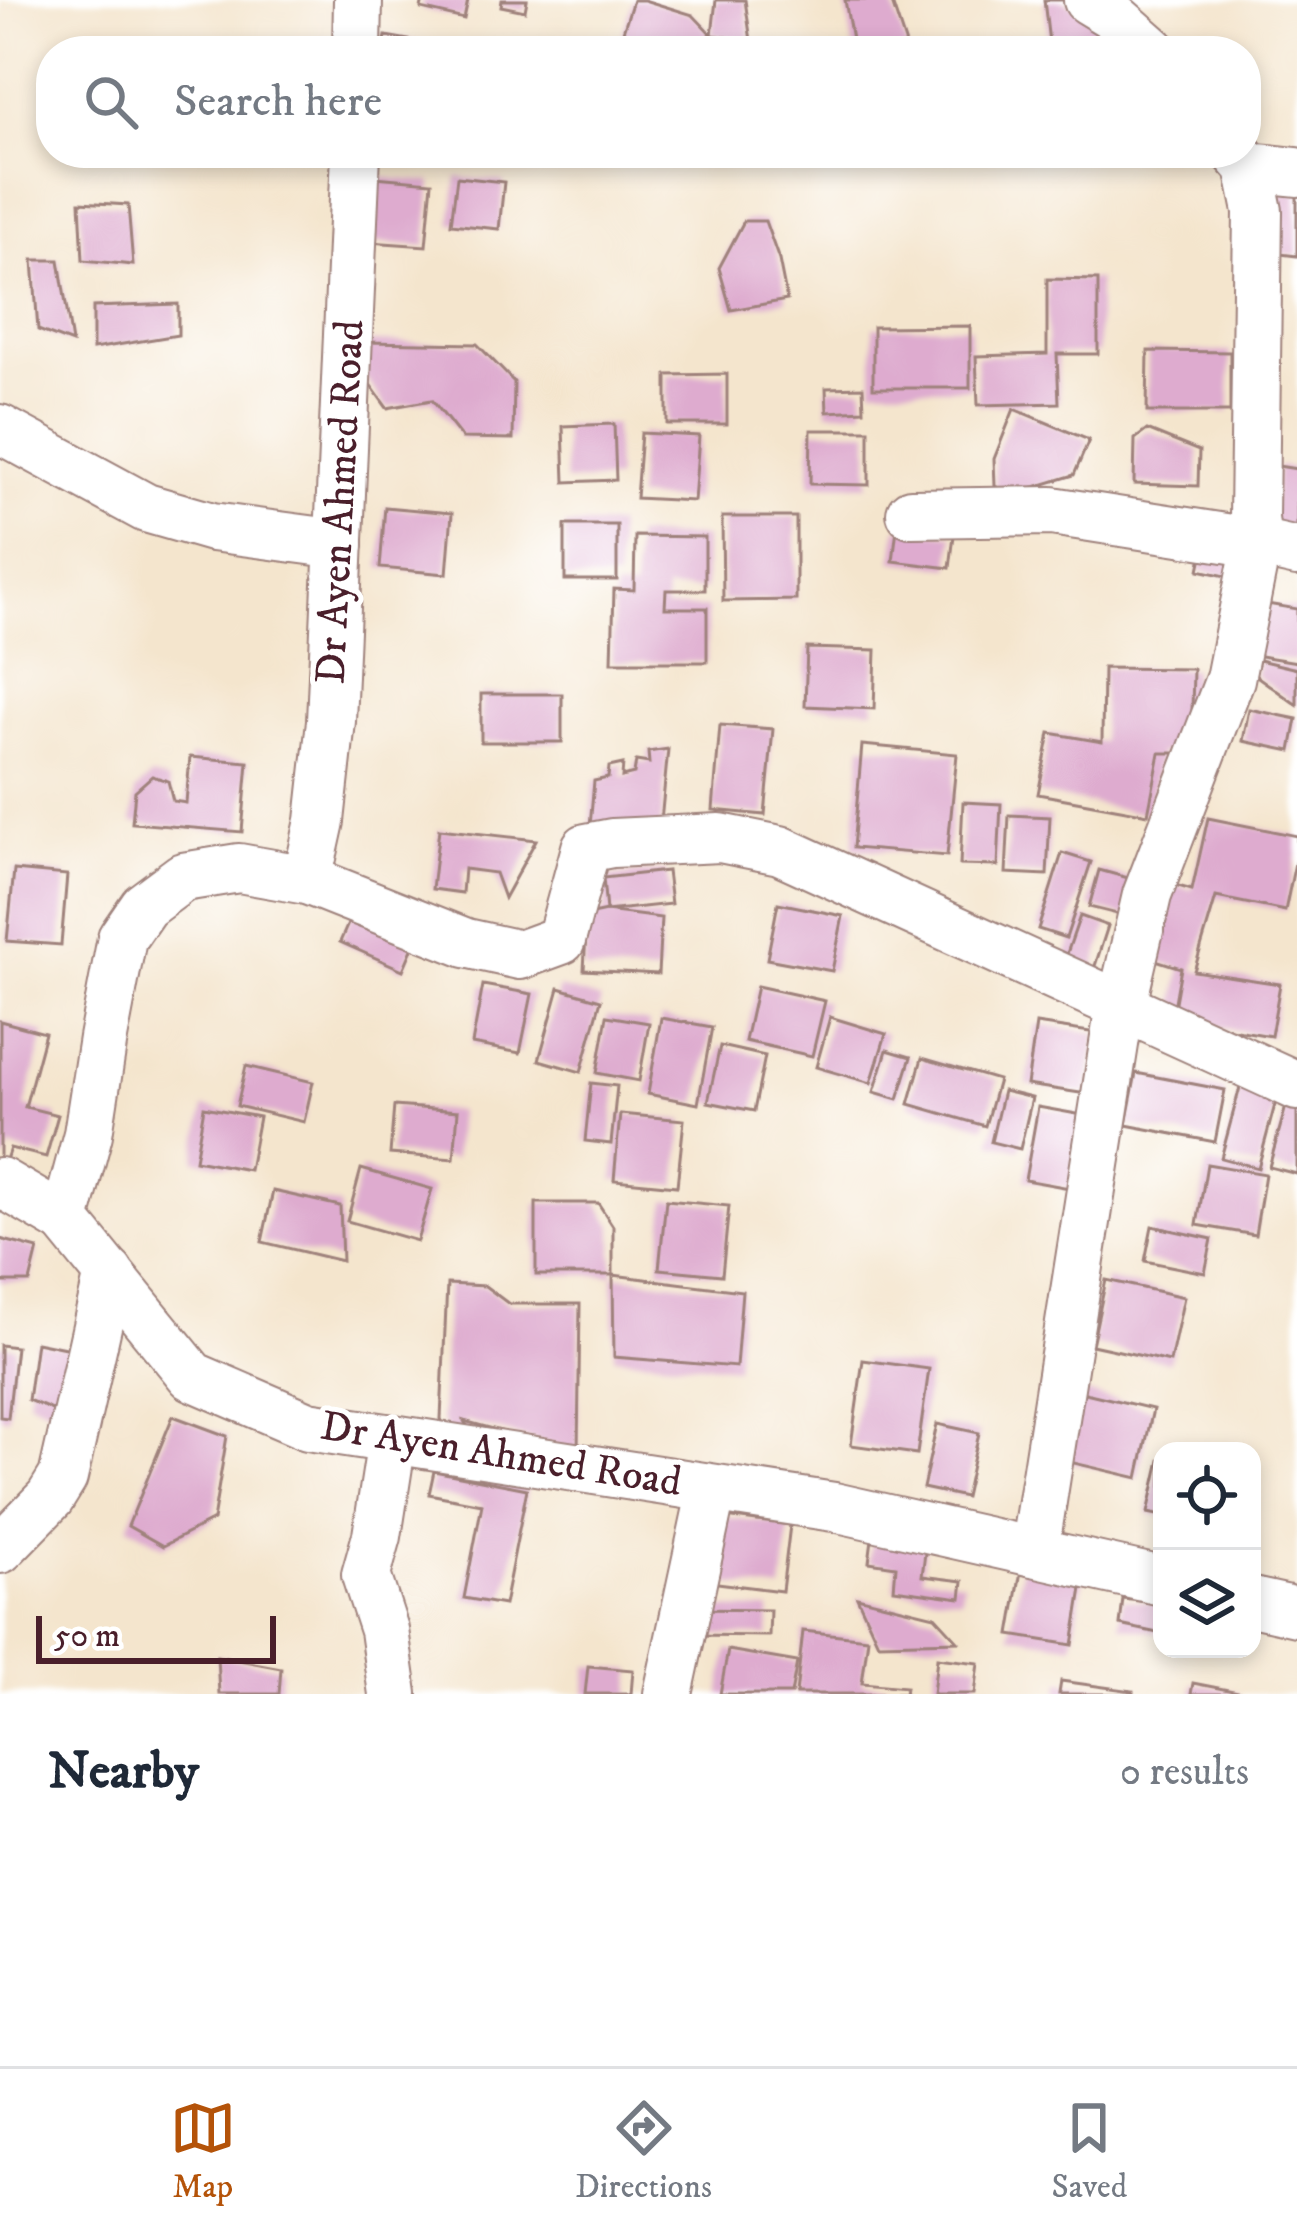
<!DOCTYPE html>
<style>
body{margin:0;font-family:"IM FELL DW Pica",serif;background:#f2f2f3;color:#1f2937}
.controls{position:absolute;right:36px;bottom:36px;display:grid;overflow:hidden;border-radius:24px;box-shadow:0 6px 18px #0003}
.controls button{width:108px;height:108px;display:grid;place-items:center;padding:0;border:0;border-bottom:3px solid #e0e1e3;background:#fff;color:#1f2937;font:60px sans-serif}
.scale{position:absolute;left:36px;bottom:30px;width:240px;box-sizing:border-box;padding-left:12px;border:6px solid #4a1f2b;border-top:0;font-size:33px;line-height:42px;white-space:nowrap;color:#4a1f2b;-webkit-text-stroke:9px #fff;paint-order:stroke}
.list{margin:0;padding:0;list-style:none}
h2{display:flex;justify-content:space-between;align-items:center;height:156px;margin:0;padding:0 48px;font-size:51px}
h2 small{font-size:39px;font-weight:400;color:#747a83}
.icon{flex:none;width:66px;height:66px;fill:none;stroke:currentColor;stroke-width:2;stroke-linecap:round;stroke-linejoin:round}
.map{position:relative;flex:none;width:1297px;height:1694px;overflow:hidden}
.search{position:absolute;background:#fff;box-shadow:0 6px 18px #0003;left:36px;right:36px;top:36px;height:132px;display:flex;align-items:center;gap:30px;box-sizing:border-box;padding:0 42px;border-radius:48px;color:#747a83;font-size:45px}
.sheet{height:372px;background:#fff}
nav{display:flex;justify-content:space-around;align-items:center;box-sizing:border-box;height:168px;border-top:3px solid #e0e1e3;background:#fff;font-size:33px;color:#747a83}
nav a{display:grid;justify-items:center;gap:6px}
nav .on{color:#b45309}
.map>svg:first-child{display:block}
.building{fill:#deabcf}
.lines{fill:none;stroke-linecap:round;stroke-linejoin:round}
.minor-casing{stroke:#9f827c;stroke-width:52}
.minor{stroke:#fff;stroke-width:48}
.labels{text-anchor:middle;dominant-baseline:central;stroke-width:10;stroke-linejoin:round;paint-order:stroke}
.street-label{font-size:42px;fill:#4a1f2b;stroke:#fff}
</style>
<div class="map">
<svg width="1297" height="1694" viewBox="0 0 1297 1694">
<rect width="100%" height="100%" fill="#fff"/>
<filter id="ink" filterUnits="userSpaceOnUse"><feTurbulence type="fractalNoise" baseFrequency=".00833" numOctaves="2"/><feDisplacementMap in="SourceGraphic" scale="24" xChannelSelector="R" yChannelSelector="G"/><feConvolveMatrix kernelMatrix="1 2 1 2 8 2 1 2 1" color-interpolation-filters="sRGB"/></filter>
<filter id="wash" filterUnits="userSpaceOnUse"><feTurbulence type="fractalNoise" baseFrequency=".004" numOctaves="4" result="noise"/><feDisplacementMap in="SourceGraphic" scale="48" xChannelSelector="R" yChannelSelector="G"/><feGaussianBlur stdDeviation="2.7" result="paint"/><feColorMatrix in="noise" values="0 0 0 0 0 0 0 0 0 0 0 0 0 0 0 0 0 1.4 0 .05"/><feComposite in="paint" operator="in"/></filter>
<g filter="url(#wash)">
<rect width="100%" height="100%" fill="#f4e5cd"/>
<g id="blocks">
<g class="building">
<path d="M423 0H468L464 19 421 9Z"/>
<path d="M502 0H527L525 11 501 6Z"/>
<path d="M633 0H644L693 15 712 35 716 0H745L751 41 712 35 708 51H622L618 47Z"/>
<path d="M845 0H891L908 51H854Z"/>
<path d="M1044 0H1062L1080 9 1123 51H1050Z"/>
<path d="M386 36 459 49V51H383Z"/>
<path d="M375 177 432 182 426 246 370 242Z"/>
<path d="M457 177 504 182 499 229 451 224Z"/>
<path d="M1278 191 1297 192V256L1272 253Z"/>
<path d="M80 202 128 205 133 265 83 260Z"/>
<path d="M744 221H765L779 260 787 300 731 310 719 268Z"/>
<path d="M33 260H59L72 343 38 330Z"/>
<path d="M1047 279 1098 280V354H1057L1059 403 978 405 976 356 1047 354Z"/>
<path d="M178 304V335L93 349V307Z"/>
<path d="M970 326V388H873V327Z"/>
<path d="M365 342 477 344 514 382 513 439 462 438 432 400 387 408 364 376Z"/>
<path d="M1148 351 1230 352V412H1147Z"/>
<path d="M727 374V424H667V375Z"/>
<path d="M863 387 864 410 827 412 826 388Z"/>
<path d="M1014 409 1089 440 1074 475 1012 494 995 486 994 459Z"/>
<path d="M614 424 616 480 565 482 563 426Z"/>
<path d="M811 430H869V485L810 484Z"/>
<path d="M1147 430 1199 451 1198 486 1134 484 1135 439Z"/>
<path d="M641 433 699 436 694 501 636 498Z"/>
<path d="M1278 466 1297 469V537L1269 533Z"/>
<path d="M385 507 452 513 447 574 380 568Z"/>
<path d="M722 517H796V600L723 601Z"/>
<rect x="565" y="525" width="52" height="55"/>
<path d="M897 528 954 535 950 568 893 561Z"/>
<path d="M635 536 705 537V590H666L665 608H707V662H612L614 589 634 590Z"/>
<path d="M1205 542 1236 549 1230 577 1199 570Z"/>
<path d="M1267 604 1297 609V662L1254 655Z"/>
<path d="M807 648 876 650 874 709 805 706Z"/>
<path d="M1259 660 1297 669V705L1255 675Z"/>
<path d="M1103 668 1193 669 1191 753H1160L1148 814 1038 794 1050 733 1102 742Z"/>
<rect x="481" y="694" width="81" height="48"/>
<path d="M1249 709 1297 719 1291 751 1243 741Z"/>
<path d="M720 725 773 729 765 815 713 810Z"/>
<path d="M862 745 957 754 947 856 853 848Z"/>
<path d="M668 749 660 832 590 826 594 781 608 778 609 767 623 764 622 777 634 774 636 761 649 763 648 752Z"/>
<path d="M190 757 248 762 242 832 132 823 135 791 152 776 168 781 173 801 186 803Z"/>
<path d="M963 802 1001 804 998 866 960 865Z"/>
<path d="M1009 815 1050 817 1047 875 1006 873Z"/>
<path d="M1208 818 1297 836V853L1285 911 1216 897 1194 971 1280 984 1271 1036 1172 1019 1181 968 1146 957 1168 883 1192 890Z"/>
<path d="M439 829 536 840 504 898 495 873 464 869 462 893 432 889Z"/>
<path d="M1062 853 1091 862 1066 938 1038 929Z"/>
<path d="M14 870 67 875 61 945 7 941Z"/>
<path d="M1099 870 1143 882 1133 918 1089 907Z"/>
<path d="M667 871 671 904 606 911 603 878Z"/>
<path d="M778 903 843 916 832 971 767 959Z"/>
<path d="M355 908 418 935 403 970 340 942Z"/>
<path d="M606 911 661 918 658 974 584 970 587 915Z"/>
<path d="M1080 916 1108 926 1092 975 1063 965Z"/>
<path d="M483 985 532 994 520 1053 472 1044Z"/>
<path d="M757 986 825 1001 812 1056 745 1041Z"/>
<path d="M559 988 601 1000 581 1072 539 1060Z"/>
<path d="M607 1016 649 1023 639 1081 597 1073Z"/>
<path d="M830 1017 886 1034 871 1083 816 1067Z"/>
<path d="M661 1018 712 1027 698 1104 648 1094Z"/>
<path d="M0 1021 45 1033 25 1107 58 1115 46 1157 10 1148 6 1160 0 1158Z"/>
<path d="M1036 1024 1097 1033 1087 1094 1027 1085Z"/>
<path d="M720 1046 765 1056 754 1111 708 1102Z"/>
<path d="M887 1050 911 1057 898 1099 874 1092Z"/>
<path d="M922 1058 998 1080 985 1126 909 1104Z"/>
<path d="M246 1066 313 1082 304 1122 237 1106Z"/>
<path d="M1136 1073 1225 1090 1215 1142 1126 1125Z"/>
<path d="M1243 1076 1280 1086 1258 1168 1221 1158Z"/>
<path d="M591 1083 617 1086 611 1144 585 1141Z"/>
<path d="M1003 1091 1032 1098 1020 1149 991 1142Z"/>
<path d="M1288 1099 1297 1101V1174L1269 1167Z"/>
<path d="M394 1106 458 1111 454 1159 390 1154Z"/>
<path d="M204 1107 259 1117 249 1170 195 1160Z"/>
<path d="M1038 1107 1088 1116 1075 1189 1025 1180Z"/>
<path d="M620 1114 684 1120 677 1186 614 1180Z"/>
<path d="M1207 1164 1265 1174 1255 1235 1197 1225Z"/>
<path d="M361 1169 432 1189 417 1241 347 1221Z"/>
<path d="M273 1191 340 1206 342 1261 262 1242Z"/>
<path d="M666 1200 729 1206 722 1275 659 1269Z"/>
<path d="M536 1203H598L613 1226V1275H536Z"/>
<path d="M1152 1226 1212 1239 1205 1273 1145 1261Z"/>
<path d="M0 1239 38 1249 30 1282H0Z"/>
<path d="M613 1275 742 1291 736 1367 614 1357Z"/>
<path d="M1106 1280 1184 1297 1170 1362 1092 1345Z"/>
<path d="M447 1284 485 1286 509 1304H580L578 1452 464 1421 474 1437H450L441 1419Z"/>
<path d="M36 1342 75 1350 57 1412 28 1400Z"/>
<path d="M0 1345 16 1347 8 1418 0 1417Z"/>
<path d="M863 1360 929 1369 917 1454 851 1445Z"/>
<path d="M1081 1392 1153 1409 1138 1478 1065 1461Z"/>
<path d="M173 1416 227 1436 213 1520 163 1546 128 1526Z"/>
<path d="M937 1424 979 1433 965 1497 923 1488Z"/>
<path d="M1160 1460H1162V1516L1148 1513Z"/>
<path d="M434 1471 527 1489 504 1605 464 1598 482 1504 429 1494Z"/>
<path d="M717 1516 790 1525 782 1591 709 1582Z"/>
<path d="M872 1539 926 1545 922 1576 963 1581 961 1598 894 1589 896 1566 869 1562Z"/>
<path d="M1023 1559 1085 1569 1073 1645 1010 1635Z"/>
<path d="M857 1597 935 1616 958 1641 878 1643Z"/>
<path d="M1123 1599 1162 1604V1634L1120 1625Z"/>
<path d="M693 1609 770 1610 769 1636 693 1635Z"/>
<path d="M803 1631 868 1638 862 1683 906 1687 905 1694H796Z"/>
<path d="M728 1650 797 1662 791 1694H720Z"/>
<path d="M217 1656 281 1668 279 1694H219Z"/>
<path d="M937 1658 979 1663 975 1694H933Z"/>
<path d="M588 1666 633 1670 631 1694H585Z"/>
<path d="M1061 1681 1133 1691V1694H1059Z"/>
<path d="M1193 1683 1239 1692 1238 1694H1191Z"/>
</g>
</g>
</g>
<g filter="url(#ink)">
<use href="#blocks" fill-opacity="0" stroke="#9f827c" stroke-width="3"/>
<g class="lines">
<defs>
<g id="minor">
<path d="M1088 0 1111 14 1153 51"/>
<path d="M357 51 358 0"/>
<path d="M356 153 331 721 320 821 307 880 239 868 183 877 144 906 122 938 103 1038 88 1134 65 1220 192 1376 308 1426 834 1507 1162 1581"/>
<path d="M1249 167 1297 172"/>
<path d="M0 429 146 508 212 527 339 544"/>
<path d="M911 513 1052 511 1257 543 1297 552"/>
<path d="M307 880 466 943 520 955 561 940 586 848 612 843 720 838 780 850 1297 1086"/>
<path d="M0 1182 65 1220"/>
<path d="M392 1440 377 1536 366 1575 384 1630 393 1694"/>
<path d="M0 1549 50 1498 63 1477 109 1273"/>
<path d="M1034 1552 1117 1025 1147 895 1230 679 1257 543 1254 518 1258 211 1249 167 1237 153"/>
<path d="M1252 1602 1297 1612"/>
<path d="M668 1694 712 1489"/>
</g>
</defs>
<use href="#minor" class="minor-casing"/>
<use href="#minor" class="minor"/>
</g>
</g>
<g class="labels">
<g class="street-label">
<text transform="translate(341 502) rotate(-87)">Dr Ayen Ahmed Road</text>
<text transform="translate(501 1455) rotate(9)">Dr Ayen Ahmed Road</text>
</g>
</g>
</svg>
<div class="controls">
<button><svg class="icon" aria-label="locate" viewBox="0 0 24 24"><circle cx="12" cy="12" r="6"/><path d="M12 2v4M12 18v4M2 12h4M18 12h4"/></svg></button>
<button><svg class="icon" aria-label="layers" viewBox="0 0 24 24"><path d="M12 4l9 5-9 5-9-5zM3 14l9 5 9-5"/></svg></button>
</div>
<div class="scale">50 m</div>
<div class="search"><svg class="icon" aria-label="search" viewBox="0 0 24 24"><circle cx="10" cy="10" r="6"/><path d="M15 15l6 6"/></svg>Search here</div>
</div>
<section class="sheet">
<h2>Nearby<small>0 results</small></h2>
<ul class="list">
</ul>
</section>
<nav>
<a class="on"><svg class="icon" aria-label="map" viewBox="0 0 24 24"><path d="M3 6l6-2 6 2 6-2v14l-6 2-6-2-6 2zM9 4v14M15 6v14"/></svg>Map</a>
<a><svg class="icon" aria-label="directions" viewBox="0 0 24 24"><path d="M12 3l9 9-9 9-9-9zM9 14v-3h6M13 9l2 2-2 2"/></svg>Directions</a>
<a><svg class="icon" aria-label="saved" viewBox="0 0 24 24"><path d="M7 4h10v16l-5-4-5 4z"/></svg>Saved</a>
</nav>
